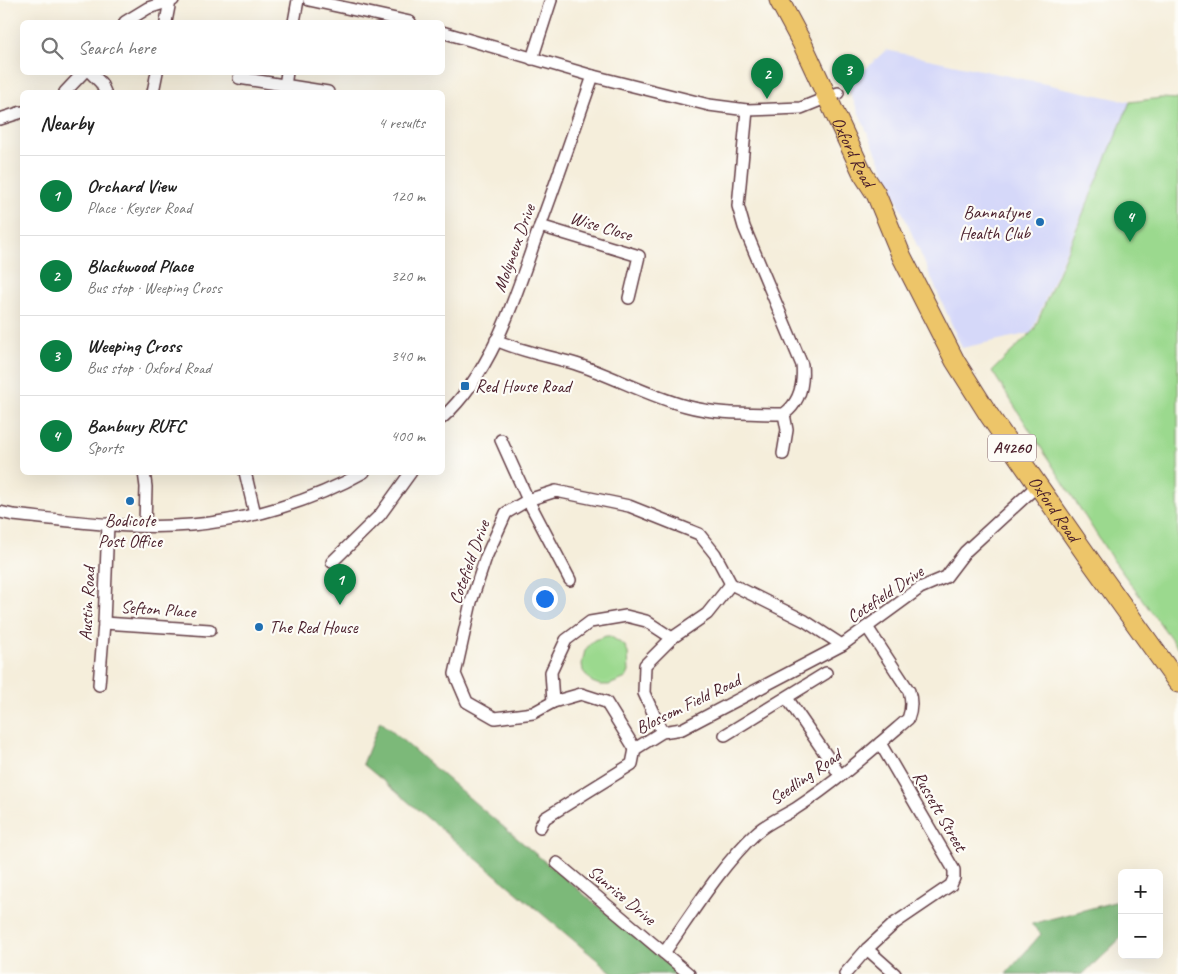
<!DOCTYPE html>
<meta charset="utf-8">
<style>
body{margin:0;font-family:Caveat,sans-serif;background:#f2f2f2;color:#222}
.controls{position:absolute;right:15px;bottom:15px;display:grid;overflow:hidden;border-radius:8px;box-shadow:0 5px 20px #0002}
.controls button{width:45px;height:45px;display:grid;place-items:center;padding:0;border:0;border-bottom:1px solid #e0e0e0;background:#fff;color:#222;font:25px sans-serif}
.you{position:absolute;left:544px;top:598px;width:18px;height:18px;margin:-12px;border:4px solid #fff;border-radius:50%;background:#1a73e8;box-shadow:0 0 0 8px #1a73e833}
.badge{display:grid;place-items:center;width:32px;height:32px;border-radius:50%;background:#0b8043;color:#fff;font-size:16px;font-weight:700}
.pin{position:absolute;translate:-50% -41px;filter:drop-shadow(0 1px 2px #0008)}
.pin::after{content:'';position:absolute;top:26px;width:18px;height:15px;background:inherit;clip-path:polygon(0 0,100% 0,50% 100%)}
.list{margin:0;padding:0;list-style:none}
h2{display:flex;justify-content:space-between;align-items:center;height:65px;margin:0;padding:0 20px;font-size:21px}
h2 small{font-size:16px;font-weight:400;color:#767676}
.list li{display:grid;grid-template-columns:32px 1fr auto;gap:15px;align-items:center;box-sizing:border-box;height:80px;padding:0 20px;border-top:1px solid #e0e0e0}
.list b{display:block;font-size:19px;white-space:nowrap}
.list p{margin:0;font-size:16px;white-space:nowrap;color:#767676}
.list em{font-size:16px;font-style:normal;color:#767676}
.icon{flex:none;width:28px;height:28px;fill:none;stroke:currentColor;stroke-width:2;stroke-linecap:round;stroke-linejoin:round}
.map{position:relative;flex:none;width:1178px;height:974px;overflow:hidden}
.search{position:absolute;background:#fff;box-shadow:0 5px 20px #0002;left:20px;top:20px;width:425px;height:55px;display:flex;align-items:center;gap:12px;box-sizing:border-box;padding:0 18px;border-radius:8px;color:#767676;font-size:19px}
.panel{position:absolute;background:#fff;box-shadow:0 5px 20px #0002;left:20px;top:90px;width:425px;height:385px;border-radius:8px}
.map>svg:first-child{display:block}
.built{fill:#d5d8f9}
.green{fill:#9bd98e;stroke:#727c5c}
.forest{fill:#7cb979;stroke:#636c52}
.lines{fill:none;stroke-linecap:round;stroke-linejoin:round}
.minor-casing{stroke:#643e45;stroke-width:14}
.primary-casing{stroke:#643e45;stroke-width:21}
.minor{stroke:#fff;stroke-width:11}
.primary{stroke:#edc569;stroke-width:19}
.poi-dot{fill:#1f6fb2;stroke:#fdfcf7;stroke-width:2}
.labels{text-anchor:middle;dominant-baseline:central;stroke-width:4.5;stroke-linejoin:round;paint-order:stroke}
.shield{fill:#fdfcf7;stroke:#806168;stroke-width:1}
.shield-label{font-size:16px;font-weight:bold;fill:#4a1f2b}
.street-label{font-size:18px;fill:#4a1f2b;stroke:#fdfcf7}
.poi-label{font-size:18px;fill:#4a1f2b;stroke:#fdfcf7;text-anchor:start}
</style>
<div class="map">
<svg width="1178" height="974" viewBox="0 0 1178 974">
<rect width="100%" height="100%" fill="#fdfcf7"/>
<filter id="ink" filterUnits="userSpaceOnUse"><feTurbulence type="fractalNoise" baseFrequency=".02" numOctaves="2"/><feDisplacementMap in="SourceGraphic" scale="10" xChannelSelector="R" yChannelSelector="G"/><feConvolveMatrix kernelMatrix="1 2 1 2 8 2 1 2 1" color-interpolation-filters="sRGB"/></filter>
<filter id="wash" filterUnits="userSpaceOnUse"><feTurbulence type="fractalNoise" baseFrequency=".0096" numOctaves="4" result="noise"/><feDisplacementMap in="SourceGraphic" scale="20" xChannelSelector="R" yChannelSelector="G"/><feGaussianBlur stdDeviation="1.12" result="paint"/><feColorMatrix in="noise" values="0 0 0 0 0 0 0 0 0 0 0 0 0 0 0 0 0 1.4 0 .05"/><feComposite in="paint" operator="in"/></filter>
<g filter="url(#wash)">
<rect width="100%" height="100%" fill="#f5eedb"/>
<path class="built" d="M886 50 1130 102 1031 333 962 348 847 86Z"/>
<g class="green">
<path d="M1161 98 1178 99V648L1111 557 992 371 1034 330 1130 102Z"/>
<path d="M606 636H610L625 646 628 652 629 672 626 678 609 685H600L592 682 583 671 582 664 585 650 594 640Z"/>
</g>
<g class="forest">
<path d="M380 721 488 814 679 974H614L363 764Z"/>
<path d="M1122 900V937L1083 974H1006L1041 934 1031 924Z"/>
</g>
</g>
<g filter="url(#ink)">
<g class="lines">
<defs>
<g id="minor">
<path d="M309 0 410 22"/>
<path d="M125 22 148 8 173 0"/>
<path d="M166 22 170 1"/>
<path d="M294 22 298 0"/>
<path d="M442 32 593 76 709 105 747 110 801 108 838 93"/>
<path d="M532 59 551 0"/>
<path d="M90 72 101 83 105 92"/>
<path d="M239 78 328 92"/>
<path d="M285 86 287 72"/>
<path d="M65 92 84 72"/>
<path d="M153 92 157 72"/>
<path d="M0 119 22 112"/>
<path d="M540 226 639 256 629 298"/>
<path d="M496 340C522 352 549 356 576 364 613 376 648 396 686 406 718 415 751 413 784 414 800 402 804 385 802 365L744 227 738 206 747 110"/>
<path d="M442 418C492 373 515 298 536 237 556 184 574 130 593 76"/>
<path d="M501 440 528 500 570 580"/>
<path d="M783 454 787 430 784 414"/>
<path d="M144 472 146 487 145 526"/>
<path d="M245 472 255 514"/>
<path d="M0 512 13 515C71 521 132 530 191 525 249 520 313 501 364 472"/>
<path d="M332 562 380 515 411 472"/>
<path d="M104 623 210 630"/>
<path d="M672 638 707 614 731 584"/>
<path d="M99 685 104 623 108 524"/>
<path d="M787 698 840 775"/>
<path d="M553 702 533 713 495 718 467 702 455 674 471 602 486 557 506 513 528 500 556 491 629 506 699 534 715 554 731 584 805 621 842 645 920 588 946 577 965 552 1038 485"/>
<path d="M725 735 826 673"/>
<path d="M635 749 606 702 581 694 553 702 551 672 566 640 590 622 626 616 646 621 672 638 645 665 644 693 662 732"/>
<path d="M540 827 545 818 632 764 635 749 662 732 682 729 842 645"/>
<path d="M557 863 689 974"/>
<path d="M867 949 895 974"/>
<path d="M664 953C693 912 720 867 756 833 768 822 782 817 795 809 835 783 872 750 908 719 912 709 912 701 909 691L867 627"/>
<path d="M845 974 867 949 895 923 951 885 954 878V870L880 743"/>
</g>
<g id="primary">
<path id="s1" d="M779 0 802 43 863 174 876 194 902 257 955 361 989 415 1092 563 1178 683"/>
</g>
</defs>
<use href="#minor" class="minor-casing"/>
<use href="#primary" class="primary-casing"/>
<use href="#minor" class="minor"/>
<use href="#primary" class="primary"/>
</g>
</g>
<g class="poi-dot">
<circle cx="1040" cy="222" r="5"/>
<rect x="460" y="381" width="10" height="10" rx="2.5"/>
<circle cx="130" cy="501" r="5"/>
<circle cx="259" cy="627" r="5"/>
</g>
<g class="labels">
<rect class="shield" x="988" y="434.5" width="48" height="27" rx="4"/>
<g class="shield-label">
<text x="1012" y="448">A4260</text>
</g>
<g class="street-label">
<text stroke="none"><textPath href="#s1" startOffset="169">Oxford Road</textPath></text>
<text transform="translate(601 226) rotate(17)">Wise Close</text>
<text transform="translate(514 248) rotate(-70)">Molyneux Drive</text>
<text stroke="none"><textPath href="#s1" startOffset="580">Oxford Road</textPath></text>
<text transform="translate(469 562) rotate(-70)">Cotefield Drive</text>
<text transform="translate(885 594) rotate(-34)">Cotefield Drive</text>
<text transform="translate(87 604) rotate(-87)">Austin Road</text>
<text transform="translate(158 609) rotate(4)">Sefton Place</text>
<text transform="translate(688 704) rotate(-26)">Blossom Field Road</text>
<text transform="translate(805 777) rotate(-35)">Seedling Road</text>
<text transform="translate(940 811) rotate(60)">Russett Street</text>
<text transform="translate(622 895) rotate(40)">Sunrise Drive</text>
</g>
<g class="poi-label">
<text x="1030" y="212" text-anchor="end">Bannatyne<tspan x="1030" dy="21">Health Club</tspan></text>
<text x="475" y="386">Red House Road</text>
<text x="130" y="520" text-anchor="middle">Bodicote<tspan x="130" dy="21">Post Office</tspan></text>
<text x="269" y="627">The Red House</text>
</g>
</g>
</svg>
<div class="controls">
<button>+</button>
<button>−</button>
</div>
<div class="you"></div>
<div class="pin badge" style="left:340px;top:605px">1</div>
<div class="pin badge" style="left:767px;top:99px">2</div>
<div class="pin badge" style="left:848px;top:95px">3</div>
<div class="pin badge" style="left:1130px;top:242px">4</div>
<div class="search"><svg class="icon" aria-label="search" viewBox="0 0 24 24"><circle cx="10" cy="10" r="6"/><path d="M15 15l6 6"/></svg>Search here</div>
<section class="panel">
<h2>Nearby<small>4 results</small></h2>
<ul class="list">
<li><span class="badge">1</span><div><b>Orchard View</b><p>Place · Keyser Road</p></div><em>120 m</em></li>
<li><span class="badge">2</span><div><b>Blackwood Place</b><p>Bus stop · Weeping Cross</p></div><em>320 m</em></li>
<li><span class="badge">3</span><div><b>Weeping Cross</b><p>Bus stop · Oxford Road</p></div><em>340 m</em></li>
<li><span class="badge">4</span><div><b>Banbury RUFC</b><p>Sports</p></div><em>400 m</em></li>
</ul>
</section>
</div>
